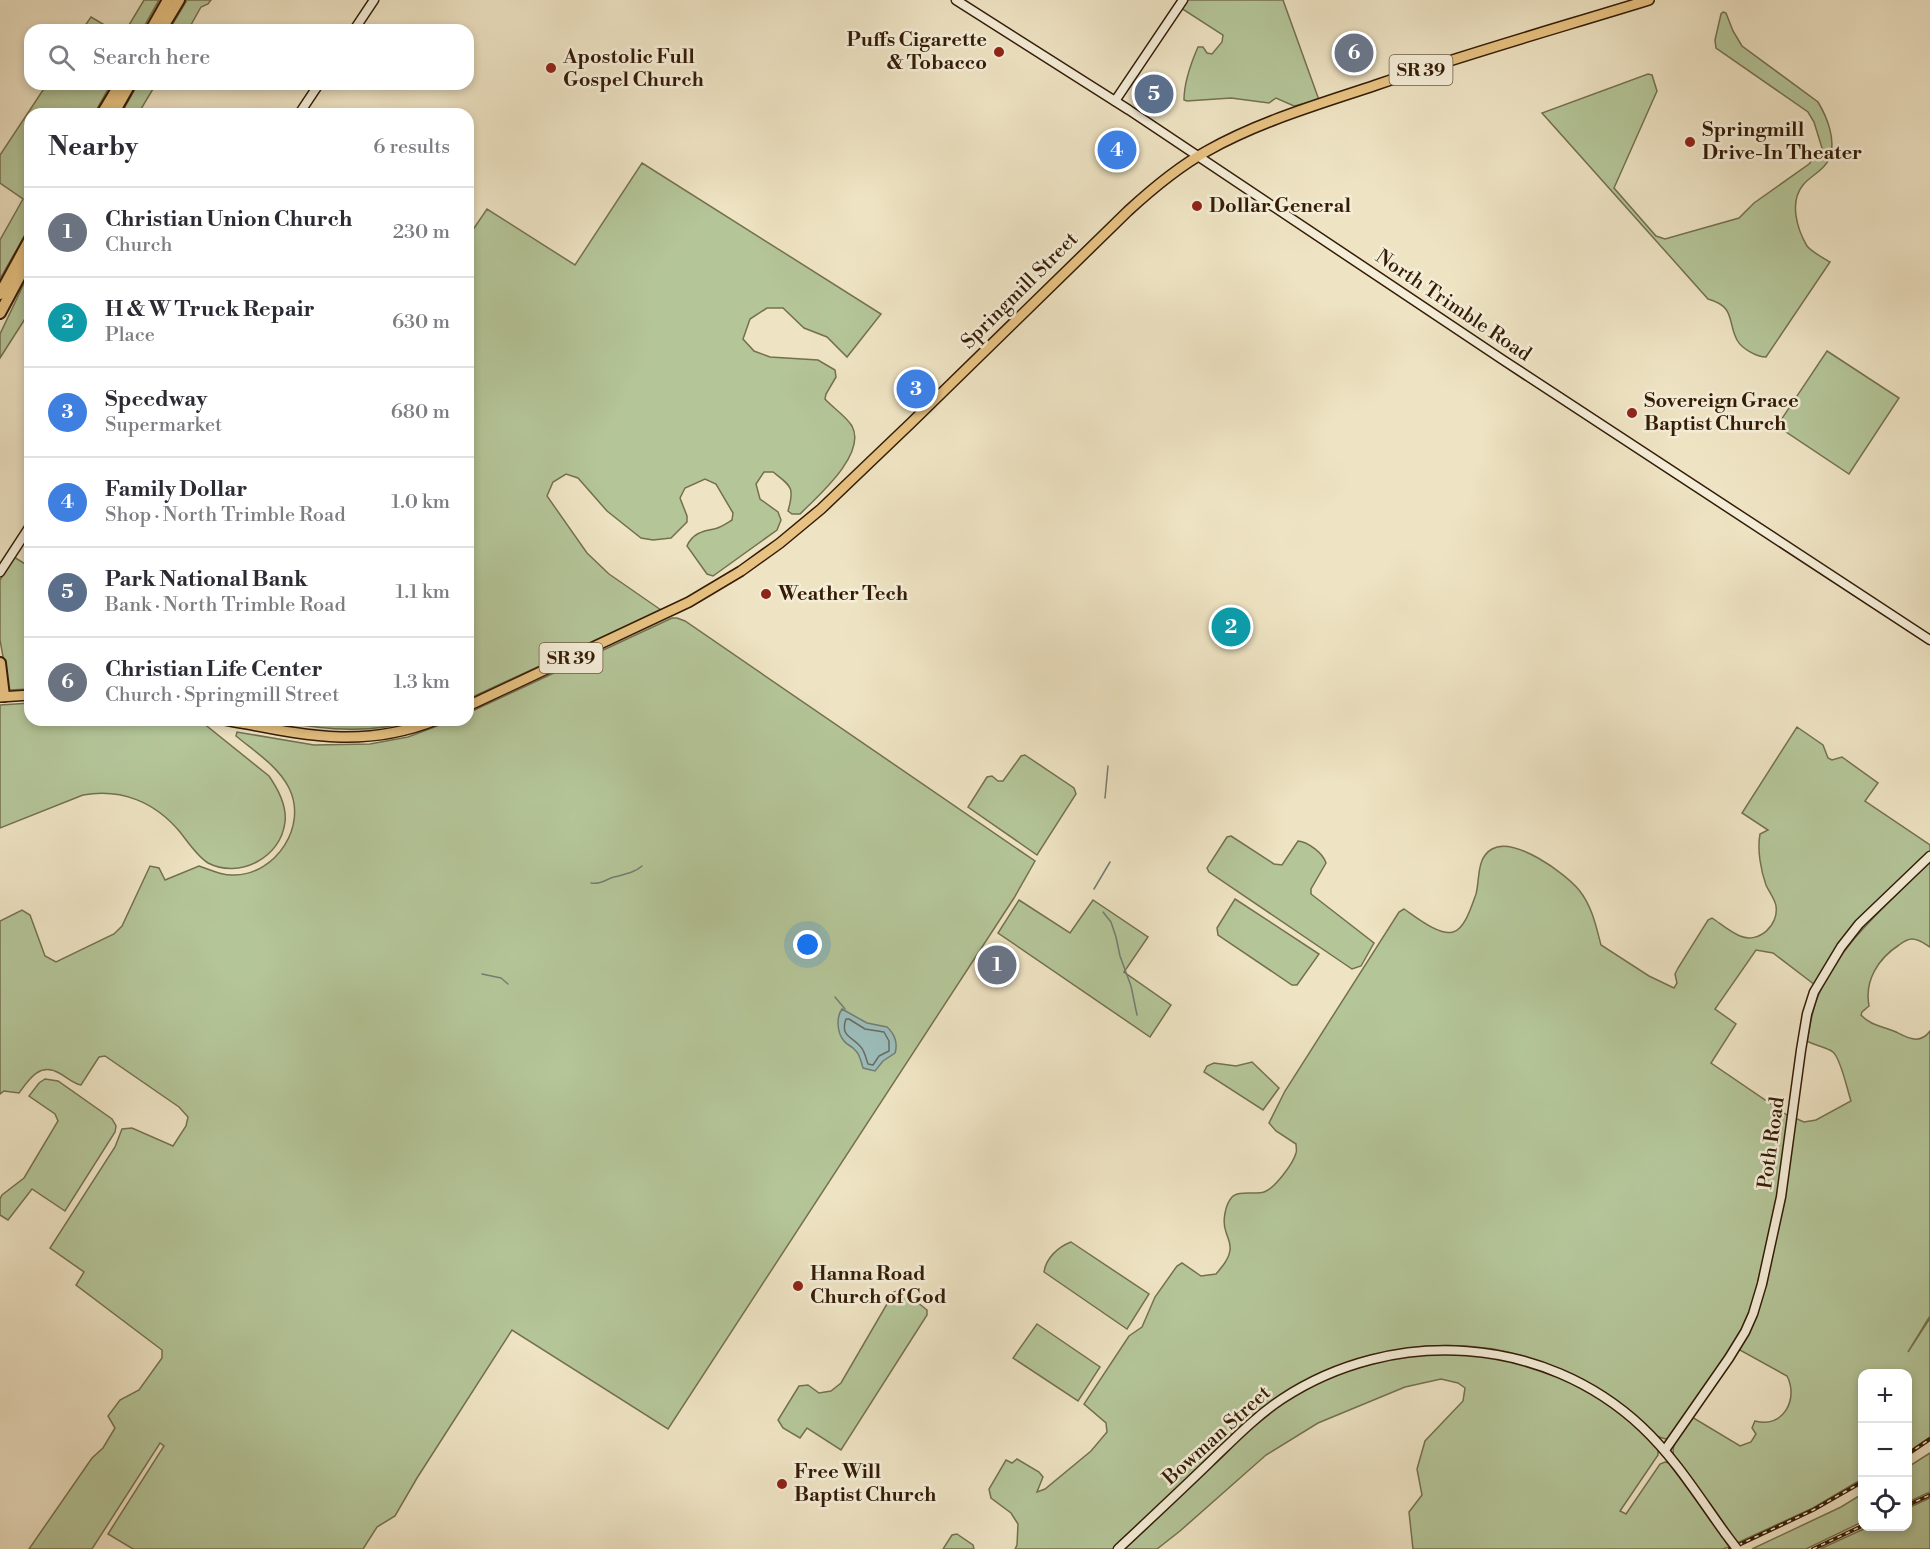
<!DOCTYPE html>
<meta charset="utf-8">
<style>
body{margin:0;font-family:"Libre Bodoni",serif;background:#f2f2f3;color:#2b2b33}
.controls{position:absolute;right:18px;bottom:18px;display:grid;overflow:hidden;border-radius:12px;box-shadow:0 3px 9px #0003}
.controls button{width:54px;height:54px;display:grid;place-items:center;padding:0;border:0;border-bottom:2px solid #e1e1e2;background:#fff;color:#2b2b33;font:30px sans-serif}
.you{position:absolute;left:808px;top:945px;width:21px;height:21px;margin:-15px;border:4px solid #fff;border-radius:50%;background:#1a73e8;box-shadow:0 0 0 9px #1a73e833}
.badge{display:grid;place-items:center;width:39px;height:39px;border-radius:50%;background:#b45309;color:#fff;font-size:20px;font-weight:700}
.pin{position:absolute;translate:-50% -50%;border:3px solid #fff;box-shadow:0 2px 6px #0006}
.list{margin:0;padding:0;list-style:none}
h2{display:flex;justify-content:space-between;align-items:center;height:78px;margin:0;padding:0 24px;font-size:26px}
h2 small{font-size:20px;font-weight:400;color:#7c7c81}
.list li{display:grid;grid-template-columns:39px 1fr auto;gap:18px;align-items:center;box-sizing:border-box;height:90px;padding:0 24px;border-top:2px solid #e1e1e2}
.list b{display:block;font-size:22px;white-space:nowrap}
.list p{margin:0;font-size:20px;white-space:nowrap;color:#7c7c81}
.list em{font-size:20px;font-style:normal;color:#7c7c81}
.icon{flex:none;width:33px;height:33px;fill:none;stroke:currentColor;stroke-width:2;stroke-linecap:round;stroke-linejoin:round}
.map{position:relative;flex:none;width:1930px;height:1549px;overflow:hidden}
.search{position:absolute;background:#fff;box-shadow:0 3px 9px #0003;left:24px;top:24px;width:450px;height:66px;display:flex;align-items:center;gap:15px;box-sizing:border-box;padding:0 21px;border-radius:18px;color:#7c7c81;font-size:22px}
.panel{position:absolute;background:#fff;box-shadow:0 3px 9px #0003;left:24px;top:108px;width:450px;height:618px;border-radius:18px}
.map>svg:first-child{display:block}
.green{fill:#b4c598;stroke:#74704f;stroke-width:1.5}
.water{fill:#9cbdbb;stroke:#727d73;stroke-width:1.5}
.lines{fill:none;stroke-linecap:round;stroke-linejoin:round}
.shore{stroke:#686c60;stroke-width:1.5}
.stream{stroke:#727d73;stroke-width:1.5}
.secondary-casing{stroke:#341c06;stroke-width:11}
.primary-casing{stroke:#341c06;stroke-width:12}
.highway-casing{stroke:#341c06;stroke-width:14}
.secondary{stroke:#f4edd8;stroke-width:8}
.primary{stroke:#e7c282;stroke-width:9}
.highway{stroke:#e7c282;stroke-width:10}
.rail-casing{stroke:#341c06;stroke-width:4}
.rail{stroke:#f4edd8;stroke-width:1.5;stroke-dasharray:4.5;stroke-linecap:butt}
.secondary-bridge-casing{stroke:#341c06;stroke-width:11;stroke-linecap:butt}
.secondary-bridge{stroke:#f4edd8;stroke-width:8}
.poi-dot{fill:#8f2418;stroke:#f4edd8;stroke-width:2}
.labels{text-anchor:middle;dominant-baseline:central;stroke-width:5;stroke-linejoin:round;paint-order:stroke}
.shield{fill:#f4edd8;stroke:#6e5b45;stroke-width:1.5}
.shield-label{font-size:18px;font-weight:bold;fill:#341c06}
.poi-label{font-size:20px;font-weight:bold;fill:#341c06;stroke:#f4edd8;text-anchor:start}
.street-label{font-size:20px;fill:#341c06;stroke:#f4edd8}
</style>
<div class="map">
<svg width="1930" height="1549" viewBox="0 0 1930 1549">
<rect width="100%" height="100%" fill="#eee3c3"/>
<filter id="stains"><feTurbulence type="fractalNoise" baseFrequency=".00333" numOctaves="4"/><feColorMatrix values="0 0 0 0 .2 0 0 0 0 .09 0 0 0 0 .02 0 0 0 .5 -.17"/></filter>
<radialGradient id="worn" r=".72"><stop offset=".6" stop-color="#630" stop-opacity="0"/><stop offset="1" stop-color="#630" stop-opacity=".3"/></radialGradient>
<g class="green">
<path d="M144 0H159L142 30H126Z"/>
<path d="M187 0H211L208 4 201 7 188 30H169Z"/>
<path d="M1187 0H1283L1319 100 1294 106 1276 98 1269 103 1231 98 1187 101 1184 100C1184 83 1191 63 1198 47H1203L1207 53 1212 54 1222 42 1223 35 1181 8Z"/>
<path d="M1723 12 1726 13 1733 31 1742 46 1818 102C1827 117 1837 141 1829 159 1824 171 1811 175 1803 185 1789 202 1797 229 1807 246 1812 252 1823 258 1830 262L1766 357C1757 357 1742 349 1737 340 1727 321 1736 307 1708 299L1542 113 1648 74 1652 75 1657 91 1614 188 1656 236 1665 239 1739 218 1754 203 1809 164 1822 148 1814 122 1808 112 1716 48 1715 40 1721 14Z"/>
<path d="M91 17 113 30H82Z"/>
<path d="M47 84H111L94 114H30V226L0 279V240L23 199 0 183V155Z"/>
<path d="M138 84H156L138 114H121Z"/>
<path d="M642 163 881 314 847 357 827 337 804 328 783 308H767L750 319 743 339 754 351 770 357 818 360 835 370 836 377 826 394 825 399C833 408 846 416 852 426 867 454 818 496 800 514H792L788 511C795 487 791 486 773 472H764L756 484 760 499 778 512 781 520 777 530 713 576 707 574 687 546C692 534 702 531 714 529 720 528 727 523 732 520L733 513 716 484 705 479 685 488 680 498 687 516V522L671 538 653 540 641 538 607 511 578 478 566 474 553 482 547 496 587 553 609 574 661 610 468 699V237L487 209 575 265Z"/>
<path d="M30 271V311L0 358V334Z"/>
<path d="M1827 351 1899 398 1849 474 1777 426Z"/>
<path d="M14 557 30 567V689L9 690 0 640V580Z"/>
<path d="M672 618H677L685 621 1035 861 1014 898 668 1429 512 1330 417 1478 395 1516 377 1527 363 1549H133L108 1534 164 1446 160 1443 92 1549H29L92 1458 103 1448 115 1428 108 1416 120 1400 139 1390 162 1358V1350L76 1285 84 1272 50 1248 115 1147 122 1129 132 1128 173 1146 186 1126 188 1117 179 1107 105 1056 99 1057 81 1085C72 1083 67 1077 59 1073 40 1062 29 1079 19 1093L4 1091 0 1094V921L22 910 30 915 45 956 56 962 114 934 122 926 150 866 159 868 165 880 199 866C211 870 222 876 235 875 276 874 308 826 289 788 278 766 254 751 236 736L237 732 314 745 370 744 408 737 453 720H468V713Z"/>
<path d="M30 703V720H186L203 723 269 776C278 789 287 805 285 822 281 858 239 879 208 863 197 856 188 842 180 832 155 802 121 788 83 795L0 828V705Z"/>
<path d="M283 720H416C371 734 328 730 282 722Z"/>
<path d="M1797 727 1823 745 1828 758 1832 760 1842 757 1878 783 1865 801 1930 845V851L1914 869 1873 905 1815 985 1773 953 1756 950 1715 1009 1736 1024 1711 1063 1790 1117 1781 1181 1764 1262 1749 1314 1736 1341 1671 1435 1667 1439C1655 1438 1647 1427 1638 1419 1611 1394 1579 1376 1545 1363 1455 1329 1351 1346 1273 1401 1249 1417 1229 1439 1208 1458 1177 1489 1145 1519 1113 1549H1015L1017 1545 1018 1524 1011 1513 991 1498 989 1489 1006 1460 1012 1463 1017 1459 1039 1472 1043 1477 1037 1492 1045 1489 1091 1451 1107 1432 1106 1423 1084 1404 1129 1336 1142 1327 1155 1297 1177 1266 1182 1263 1201 1276 1216 1274C1222 1267 1229 1259 1230 1250 1231 1243 1228 1239 1226 1232 1222 1222 1225 1205 1232 1197 1238 1190 1255 1195 1264 1192 1274 1189 1293 1164 1296 1153 1297 1152 1296 1146 1296 1144L1276 1131 1269 1123 1285 1091 1399 912 1404 909C1416 917 1439 936 1453 932 1465 929 1472 905 1476 894 1480 880 1476 858 1492 849 1514 836 1565 873 1579 890 1592 906 1596 926 1601 945L1649 976 1674 988 1677 983 1675 974 1678 968 1708 920 1712 918C1721 924 1730 932 1740 936 1759 944 1779 925 1776 906 1775 899 1769 892 1766 885 1761 871 1757 850 1760 834L1768 830 1742 813Z"/>
<path d="M1025 755 1074 788 1076 794 1037 855 968 807 987 777 992 776 998 781H1003L1021 756Z"/>
<path d="M1231 836 1274 864 1282 865 1298 841C1308 842 1323 853 1326 863L1311 889V894L1374 943 1361 966 1352 969 1209 872 1207 868 1227 837Z"/>
<path d="M1930 861V947C1925 944 1919 939 1912 939 1908 939 1903 942 1899 945 1879 958 1864 980 1869 1006L1862 1012 1861 1015C1871 1026 1883 1026 1896 1032 1908 1038 1920 1045 1930 1031V1316L1908 1352 1930 1318V1437L1908 1452V1374H1862V1479L1813 1508 1737 1543 1674 1456C1669 1443 1685 1428 1692 1417L1740 1446 1751 1442 1756 1434 1752 1428 1755 1421C1783 1429 1799 1399 1787 1376L1738 1349 1752 1323 1795 1118 1804 1122 1816 1120 1851 1101C1847 1089 1841 1059 1833 1052 1828 1048 1814 1045 1807 1041 1810 1026 1812 1010 1818 996 1842 940 1889 904 1930 861Z"/>
<path d="M1235 899 1319 954 1297 985H1292L1218 935 1217 928Z"/>
<path d="M1019 900 1070 933 1093 900 1148 937 1124 972 1171 1005 1150 1037 998 933Z"/>
<path d="M1252 1062 1279 1088 1263 1110 1204 1072 1207 1066 1214 1063 1236 1066Z"/>
<path d="M45 1079 58 1081 112 1119 116 1126 115 1132 65 1211 32 1189 8 1220 0 1215V1199L2 1195 24 1178 58 1121 55 1114 29 1096 39 1083Z"/>
<path d="M1071 1242 1149 1294 1127 1329 1044 1272C1046 1258 1058 1247 1071 1242Z"/>
<path d="M902 1290 927 1310V1315L841 1450 807 1428 800 1438 783 1428 778 1420 799 1386 808 1385 819 1393 831 1391 841 1383 894 1292Z"/>
<path d="M1037 1324 1100 1367 1078 1401 1013 1358Z"/>
<path d="M1445 1353 1501 1358 1564 1378 1604 1401 1639 1428 1658 1449V1455L1620 1511 1626 1514 1660 1464 1665 1462 1669 1463 1721 1534 1729 1547 1723 1549H1413L1409 1512 1422 1495 1417 1469 1425 1441 1463 1401 1465 1388 1458 1383 1441 1379 1405 1387 1318 1423 1266 1455 1180 1531 1157 1549H1123L1254 1425 1277 1407 1309 1387 1345 1371 1397 1357Z"/>
<path d="M1930 1453V1492L1908 1502V1467Z"/>
<path d="M1862 1494V1522L1806 1549H1752L1841 1507Z"/>
<path d="M1930 1498V1549H1820L1868 1527 1908 1526V1508Z"/>
<path d="M957 1534 973 1545 974 1549H943L952 1535Z"/>
</g>
<path class="water" d="M842 1009 867 1023 887 1027C895 1034 898 1044 895 1053L883 1061 875 1071 863 1068C861 1062 860 1054 855 1050 852 1046 847 1045 844 1041 837 1033 836 1017 842 1009Z"/>
<g class="lines">
<path class="shore" d="M846 1019H849L865 1029 884 1032 889 1041V1051L879 1056 873 1065 868 1064C866 1059 865 1051 860 1046 851 1036 840 1036 846 1019Z"/>
<g class="stream">
<path d="M1105 798 1108 766"/>
<path d="M591 883C601 885 606 879 614 877 625 874 634 873 642 866"/>
<path d="M1094 889 1110 862"/>
<path d="M1103 912 1111 922 1116 937 1120 956 1131 986 1137 1015"/>
<path d="M482 974 501 978 508 984"/>
<path d="M835 997 845 1009"/>
</g>
<defs>
<g id="secondary">
<path d="M956 0 1129 110 1503 360 1930 640"/>
<path d="M354 30 374 0"/>
<path d="M1115 101 1183 0"/>
<path d="M299 114 319 84"/>
<path d="M0 572 30 526"/>
<path d="M1665 1450 1729 1358 1745 1332 1753 1314 1762 1284 1781 1197 1801 1050 1807 1014 1814 992 1841 947 1859 924 1930 856"/>
<path d="M1118 1549C1149 1520 1180 1491 1210 1462 1233 1440 1255 1417 1282 1399 1393 1326 1544 1335 1642 1427 1675 1458 1699 1497 1725 1533"/>
</g>
<g id="primary">
<path d="M0 697 30 695"/>
<path d="M468 706 689 602 741 571 780 543 821 509 912 422 1128 211C1153 188 1178 167 1207 151 1260 121 1320 104 1376 85 1466 54 1558 28 1649 0"/>
<path d="M225 720C301 734 361 750 436 720"/>
</g>
<g id="highway">
<path d="M151 30 168 0"/>
<path d="M161 30 179 0"/>
<path d="M102 114 120 84"/>
<path d="M113 114 130 84"/>
<path d="M0 294 30 239"/>
<path d="M0 313 30 257"/>
<path d="M0 663 4 696"/>
</g>
</defs>
<use href="#secondary" class="secondary-casing"/>
<use href="#primary" class="primary-casing"/>
<use href="#highway" class="highway-casing"/>
<use href="#secondary" class="secondary"/>
<use href="#primary" class="primary"/>
<use href="#highway" class="highway"/>
<defs>
<g id="rail">
<path d="M1908 1454 1930 1439"/>
<path d="M1908 1505 1930 1495"/>
<path d="M1730 1549 1813 1510 1862 1482"/>
<path d="M1813 1549 1862 1526"/>
</g>
</defs>
<use href="#rail" class="rail-casing"/>
<use href="#rail" class="rail"/>
<defs>
<path id="secondary-bridge" d="M1725 1533 1737 1549"/>
</defs>
<use href="#secondary-bridge" class="secondary-bridge-casing"/>
<use href="#secondary-bridge" class="secondary-bridge"/>
</g>
<g class="poi-dot">
<circle cx="999" cy="52" r="6"/>
<circle cx="551" cy="68" r="6"/>
<circle cx="1690" cy="142" r="6"/>
<circle cx="1197" cy="206" r="6"/>
<circle cx="1632" cy="413" r="6"/>
<circle cx="766" cy="594" r="6"/>
<circle cx="798" cy="1286" r="6"/>
<circle cx="782" cy="1484" r="6"/>
</g>
<g class="labels">
<g class="shield">
<rect x="1389.5" y="55" width="63" height="30" rx="4.5"/>
<rect x="539.5" y="643" width="63" height="30" rx="4.5"/>
</g>
<g class="shield-label">
<text x="1421" y="70">SR 39</text>
<text x="571" y="658">SR 39</text>
</g>
<g class="poi-label">
<text x="987" y="40" text-anchor="end">Puffs Cigarette<tspan x="987" dy="23">&amp; Tobacco</tspan></text>
<text x="563" y="57">Apostolic Full<tspan x="563" dy="23">Gospel Church</tspan></text>
<text x="1702" y="130">Springmill<tspan x="1702" dy="23">Drive-In Theater</tspan></text>
<text x="1209" y="206">Dollar General</text>
<text x="1644" y="401">Sovereign Grace<tspan x="1644" dy="23">Baptist Church</tspan></text>
<text x="778" y="594">Weather Tech</text>
<text x="810" y="1274">Hanna Road<tspan x="810" dy="23">Church of God</tspan></text>
<text x="794" y="1472">Free Will<tspan x="794" dy="23">Baptist Church</tspan></text>
</g>
<g class="street-label">
<text transform="translate(1020 291) rotate(-45)">Springmill Street</text>
<text transform="translate(1453 306) rotate(34)">North Trimble Road</text>
<text transform="translate(1772 1143) rotate(-82)">Poth Road</text>
<text transform="translate(1217 1436) rotate(-42)">Bowman Street</text>
</g>
</g>
<rect width="100%" height="100%" filter="url(#stains)"/>
<rect width="100%" height="100%" fill="url(#worn)"/>
</svg>
<div class="controls">
<button>+</button>
<button>−</button>
<button><svg class="icon" aria-label="locate" viewBox="0 0 24 24"><circle cx="12" cy="12" r="6"/><path d="M12 2v4M12 18v4M2 12h4M18 12h4"/></svg></button>
</div>
<div class="you"></div>
<div class="pin badge" style="left:997px;top:965px;background:#6b7280">1</div>
<div class="pin badge" style="left:1231px;top:627px;background:#0f9aa8">2</div>
<div class="pin badge" style="left:916px;top:389px;background:#3f7fe0">3</div>
<div class="pin badge" style="left:1117px;top:150px;background:#3f7fe0">4</div>
<div class="pin badge" style="left:1154px;top:94px;background:#5c6f8a">5</div>
<div class="pin badge" style="left:1354px;top:53px;background:#6b7280">6</div>
<div class="search"><svg class="icon" aria-label="search" viewBox="0 0 24 24"><circle cx="10" cy="10" r="6"/><path d="M15 15l6 6"/></svg>Search here</div>
<section class="panel">
<h2>Nearby<small>6 results</small></h2>
<ul class="list">
<li><span class="badge" style="background:#6b7280">1</span><div><b>Christian Union Church</b><p>Church</p></div><em>230 m</em></li>
<li><span class="badge" style="background:#0f9aa8">2</span><div><b>H &amp; W Truck Repair</b><p>Place</p></div><em>630 m</em></li>
<li><span class="badge" style="background:#3f7fe0">3</span><div><b>Speedway</b><p>Supermarket</p></div><em>680 m</em></li>
<li><span class="badge" style="background:#3f7fe0">4</span><div><b>Family Dollar</b><p>Shop · North Trimble Road</p></div><em>1.0 km</em></li>
<li><span class="badge" style="background:#5c6f8a">5</span><div><b>Park National Bank</b><p>Bank · North Trimble Road</p></div><em>1.1 km</em></li>
<li><span class="badge" style="background:#6b7280">6</span><div><b>Christian Life Center</b><p>Church · Springmill Street</p></div><em>1.3 km</em></li>
</ul>
</section>
</div>
